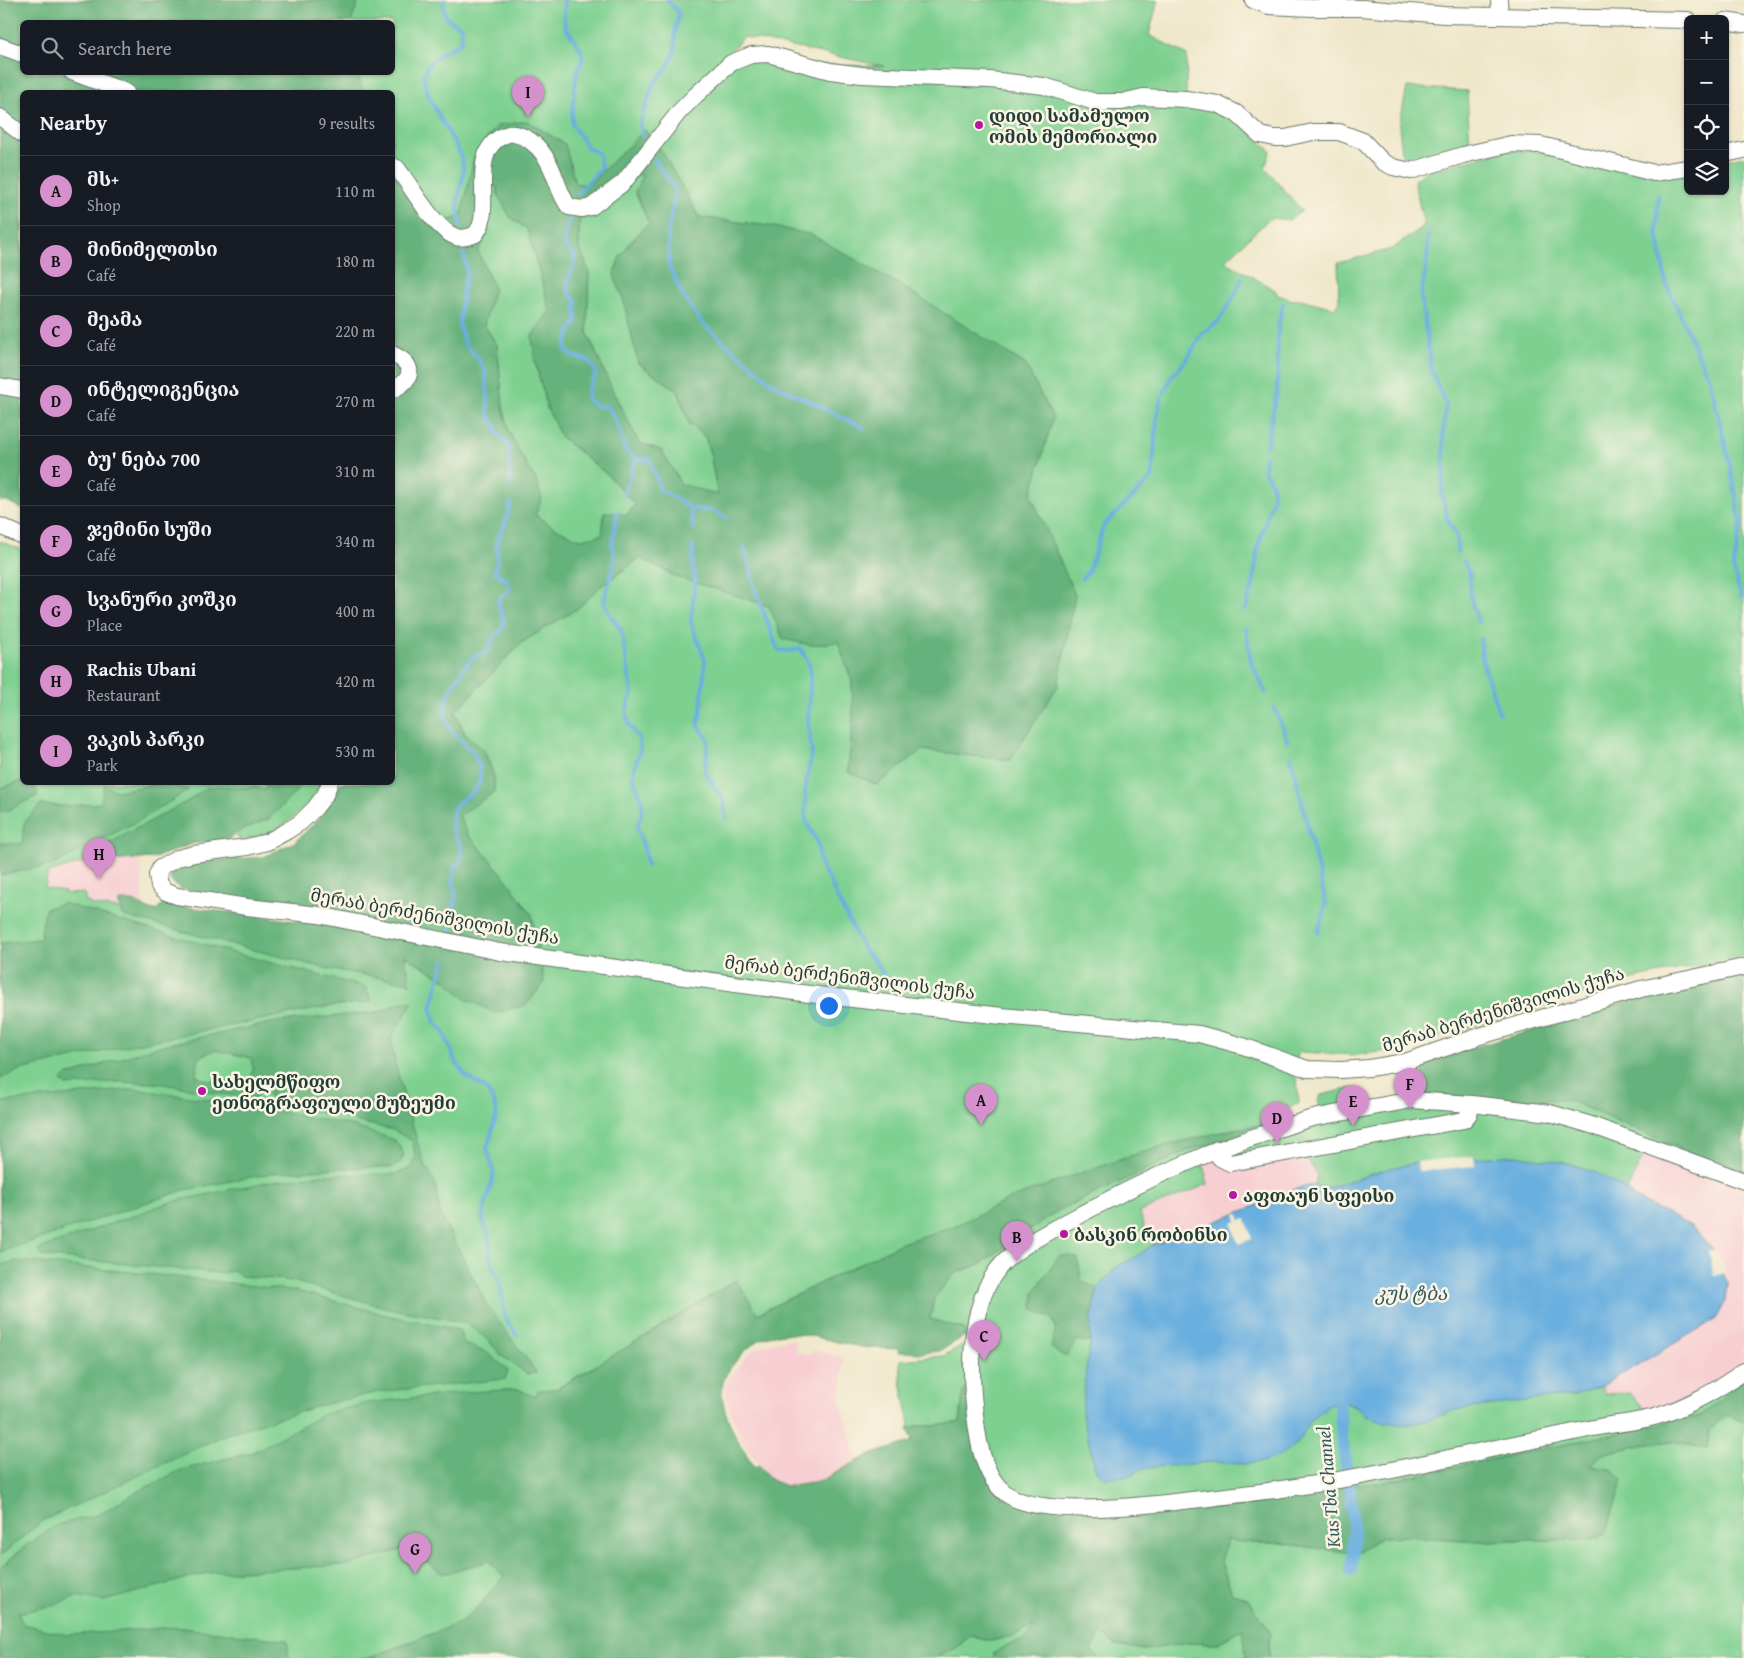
<!DOCTYPE html>
<meta charset="utf-8">
<style>
body{margin:0;font-family:"Gentium Book Plus","Noto Serif Georgian",serif;background:#242831;color:#f1f3f6}
.controls{position:absolute;right:15px;top:15px;display:grid;overflow:hidden;border-radius:8px;box-shadow:0 1px 4px #0004}
.controls button{width:45px;height:45px;display:grid;place-items:center;padding:0;border:0;border-bottom:1px solid #363941;background:#171b24;color:#f1f3f6;font:25px sans-serif}
.you{position:absolute;left:828px;top:1005px;width:18px;height:18px;margin:-12px;border:4px solid #fff;border-radius:50%;background:#1a73e8;box-shadow:0 0 0 8px #1a73e833}
.badge{display:grid;place-items:center;width:32px;height:32px;border-radius:50%;background:#d690ce;color:#111;font-size:16px;font-weight:700}
.pin{position:absolute;translate:-50% -41px;filter:drop-shadow(0 1px 2px #0008)}
.pin::after{content:'';position:absolute;top:26px;width:18px;height:15px;background:inherit;clip-path:polygon(0 0,100% 0,50% 100%)}
.list{margin:0;padding:0;list-style:none}
h2{display:flex;justify-content:space-between;align-items:center;height:65px;margin:0;padding:0 20px;font-size:21px}
h2 small{font-size:16px;font-weight:400;color:#9ea1a6}
.list li{display:grid;grid-template-columns:32px 1fr auto;gap:15px;align-items:center;box-sizing:border-box;height:70px;padding:0 20px;border-top:1px solid #363941}
.list b{display:block;font-size:19px;white-space:nowrap}
.list p{margin:0;font-size:16px;white-space:nowrap;color:#9ea1a6}
.list em{font-size:16px;font-style:normal;color:#9ea1a6}
.icon{flex:none;width:28px;height:28px;fill:none;stroke:currentColor;stroke-width:2;stroke-linecap:round;stroke-linejoin:round}
.map{position:relative;flex:none;width:1744px;height:1658px;overflow:hidden}
.search{position:absolute;background:#171b24;box-shadow:0 1px 4px #0004;left:20px;top:20px;width:375px;height:55px;display:flex;align-items:center;gap:12px;box-sizing:border-box;padding:0 18px;border-radius:8px;color:#9ea1a6;font-size:19px}
.panel{position:absolute;background:#171b24;box-shadow:0 1px 4px #0004;left:20px;top:90px;width:375px;height:695px;border-radius:8px}
.map>svg:first-child{display:block}
.built{fill:#f7cfd3}
.green{fill:#7ed091;stroke:#4e8662;fill-rule:evenodd}
.forest{fill:#66b27b;stroke:#427858;fill-rule:evenodd}
.water{fill:#69afdf;stroke:#44768a}
.pier{fill:#efe7ca}
.lines{fill:none;stroke-linecap:round;stroke-linejoin:round}
.stream{stroke:#69afdf;stroke-width:4}
.canal{stroke:#69afdf;stroke-width:12}
.minor-casing{stroke:#687868;stroke-width:18}
.minor{stroke:#fff;stroke-width:16}
.poi-dot{fill:#b5179e;stroke:#fcf5e5;stroke-width:2}
.labels{text-anchor:middle;dominant-baseline:central;stroke-width:5;stroke-linejoin:round;paint-order:stroke}
.poi-label{font-size:18px;font-weight:bold;fill:#1f3d34;stroke:#fcf5e5;text-anchor:start}
.street-label{font-size:18px;fill:#1f3d34;stroke:#fcf5e5}
.water-label{font-size:19px;font-style:italic;fill:#325a5f;stroke:#fcf5e5}
</style>
<div class="map">
<svg width="1744" height="1658" viewBox="0 0 1744 1658">
<rect width="100%" height="100%" fill="#fcf5e5"/>
<filter id="ink" filterUnits="userSpaceOnUse"><feTurbulence type="fractalNoise" baseFrequency=".02" numOctaves="2"/><feDisplacementMap in="SourceGraphic" scale="10" xChannelSelector="R" yChannelSelector="G"/><feConvolveMatrix kernelMatrix="1 2 1 2 8 2 1 2 1" color-interpolation-filters="sRGB"/></filter>
<filter id="wash" filterUnits="userSpaceOnUse"><feTurbulence type="fractalNoise" baseFrequency=".0096" numOctaves="4" result="noise"/><feDisplacementMap in="SourceGraphic" scale="20" xChannelSelector="R" yChannelSelector="G"/><feGaussianBlur stdDeviation="1.12" result="paint"/><feColorMatrix in="noise" values="0 0 0 0 0 0 0 0 0 0 0 0 0 0 0 0 0 1.4 0 .05"/><feComposite in="paint" operator="in"/></filter>
<g filter="url(#wash)">
<rect width="100%" height="100%" fill="#efe7ca"/>
<g class="built">
<path d="M141 859 144 913 93 905 85 901V893L65 894 45 888 48 873 86 862Z"/>
<path d="M1647 1149 1744 1188V1363L1725 1380 1663 1408 1648 1409 1642 1406 1630 1393 1604 1394 1601 1386 1716 1319 1701 1238 1691 1226 1637 1199 1627 1190Z"/>
<path d="M1303 1154 1317 1175 1315 1186H1304L1198 1229 1153 1245 1147 1228 1144 1229 1140 1212 1208 1184 1203 1163 1213 1159Z"/>
<path d="M787 1340H793L796 1343 795 1352 809 1355 814 1350 836 1355 842 1357 843 1360 841 1401 844 1415 854 1442 852 1448 859 1461 822 1480 806 1484 786 1486 771 1480 744 1444 730 1411 725 1388 730 1377 748 1354 758 1348 768 1344Z"/>
</g>
<g class="green">
<path d="M0 0H1158L1149 35 1187 55 1186 99 1190 105 1235 119 1271 151 1265 167 1302 211 1289 220 1270 218 1225 261 1275 290 1278 295 1292 300 1300 299 1335 308 1339 301 1338 263 1392 249 1424 226 1414 180 1426 172 1505 150H1528L1688 175V191H1725V160L1744 156V956L1637 978 1395 1050 1357 1055 1299 1052 1291 1074 1297 1079 1299 1103 1285 1110 1288 1121 1424 1096 1568 1100 1744 1176 1647 1149 1627 1190 1637 1199 1691 1226 1712 1249 1728 1284 1726 1301 1716 1319 1601 1386 1604 1394 1630 1393 1642 1406 1648 1409 1663 1408 1725 1380 1744 1363V1378L1701 1416 1383 1482 1123 1512 1001 1497 963 1392 960 1422 935 1426H917L908 1429 910 1424 901 1382 900 1360 943 1356 962 1345 963 1369 970 1342 965 1336 964 1329 930 1319 934 1298 955 1273 980 1264 1057 1211 1187 1151 1284 1123 1234 1129 1151 1149 1067 1178 1013 1198 957 1225 902 1243 757 1314 736 1280 639 1340 556 1389 538 1390 504 1576 478 1607 460 1623 369 1658H0V541L22 550V782L321 783C311 804 286 827 263 835 256 837 248 839 240 840L235 834 224 841 194 843 154 858 86 862 48 873 45 888 65 892 66 894 85 893V901L93 905 404 955 447 981 464 998 526 1005 544 982 532 915 500 871 468 835 459 815 494 792V776L484 751 465 734 455 712 521 643 578 608 601 586 640 558 677 577 769 606 810 645 838 642 852 681 853 720 848 772 877 784 922 750 1010 760 1075 595 1031 495 1052 418 769 226 699 217 662 151 647 133 581 199 521 128 483 143 451 255 393 228 392 92H94L50 73 392 72V22H22ZM744 37 883 66H884L771 63 725 57ZM1303 1154 1317 1174 1315 1186H1304L1198 1229 1153 1244 1147 1228H1144L1140 1212 1208 1184 1203 1164 1213 1159Z"/>
<path d="M1407 87 1467 91 1470 147 1403 162 1399 127Z"/>
<path d="M639 173 643 176 635 192 649 223 630 243 619 259 614 275 623 298 638 363 678 391 689 423 705 437 710 453 718 496 681 484 661 450 639 443 613 392 587 332 589 272 579 246V219L606 206Z"/>
<path d="M497 186 510 217 527 229 550 311 532 336 535 361 547 408 561 437 608 475 635 504C625 519 599 543 579 539 563 535 548 524 535 515V478L528 469 509 432 503 406 497 345 484 325 487 312 478 251 488 232 489 188Z"/>
<path d="M1352 1088 1355 1105 1323 1109 1320 1107 1318 1101 1321 1095Z"/>
<path d="M1727 1415 1744 1422V1658H1269V1641L1271 1633 1249 1600 1232 1593 1221 1562 1227 1540 1252 1543H1280L1336 1551H1360L1382 1537 1405 1536 1492 1542 1509 1540H1592L1609 1468 1589 1465 1602 1454 1641 1445 1672 1441 1708 1449 1710 1428Z"/>
<path d="M1037 1625 1025 1640 1007 1646 994 1654 996 1658 934 1657 956 1648 971 1635 991 1641 1012 1636Z"/>
<path d="M1244 1628 1246 1658H1099L1092 1651 1100 1633 1144 1650 1189 1643 1216 1644Z"/>
</g>
<g class="forest">
<path d="M0 0H359L351 22H22V72L357 73 364 92H22V509L7 501H0Z"/>
<path d="M527 121 565 144 575 183 588 185 645 130 662 151 699 217 769 226 810 234 900 285 1025 364 1053 418 1031 495 1075 595 1058 686 1010 760 922 750 877 785 848 772 853 720 852 681 838 642 810 645 783 639 769 606 677 577 640 558 601 586 578 608 521 643 455 712 465 734 484 750 494 776V792L459 816 468 835 500 871 532 915 544 983 526 1005 495 1013 464 998 447 981 405 955 410 983 324 968 123 916 119 908V901H134L150 910H157L162 904 312 923 398 938 346 913 263 900 218 897 179 888 170 880 171 871 184 866 209 861 263 857 295 842 321 817 341 783 392 782 393 174 445 222 461 216 475 154 497 126ZM639 174 642 176 635 192 649 223 630 243 619 259 614 275 623 298 638 363 678 391 689 424 705 437 710 453 718 495 681 484 661 450 639 443 613 392 587 332 589 272 579 246V219L606 206ZM497 186 498 195 510 217 527 229 550 310 532 336 535 361 547 408 561 437 608 475 635 504 628 515 604 512 602 535 580 539 553 527 535 515 542 498 535 478 528 468 509 432 503 406 497 345 484 325 494 288 478 251 488 232 489 188Z"/>
<path d="M22 781V782L33 783 38 795 7 811 0 812V788Z"/>
<path d="M163 783 189 790 140 820 52 865 0 875V843L22 844 24 823 40 805 68 806 101 803 104 785 117 791Z"/>
<path d="M268 783H302L296 792 269 819 244 829 224 841 194 843 154 858 86 862 85 856 188 801 206 788 218 786 246 788 255 787 264 791Z"/>
<path d="M63 903C163 934 264 962 366 987L372 1002 331 1006 131 1045 20 1070 0 1079V942L2 943 40 939 45 909Z"/>
<path d="M1744 975V1176L1568 1100 1424 1096 1420 1077 1430 1060 1586 1015 1633 999Z"/>
<path d="M403 1002H413L391 1038 395 1064 423 1161 435 1182 440 1213 488 1307 537 1373 527 1374 501 1355 488 1340 467 1323 388 1308 288 1280 241 1276 235 1271 220 1273 41 1256 38 1251 42 1248 171 1202 271 1181 320 1175 396 1174 411 1168 415 1157 413 1141 393 1130 273 1101 268 1094 273 1087 250 1079 253 1070 251 1058 215 1050 199 1057 196 1076 209 1081 233 1082 254 1089 257 1098 220 1094 158 1083 114 1082 67 1086 61 1081 66 1076 162 1045 276 1022 378 1012Z"/>
<path d="M134 1089 254 1106 349 1125 395 1140 404 1154 401 1162 393 1167 342 1168 273 1173 184 1190 0 1252V1102Z"/>
<path d="M1288 1121 1187 1151 1057 1211 980 1264 955 1273 934 1298 930 1319 964 1329 965 1336 940 1351 922 1353 899 1352V1349C885 1348 870 1349 857 1346 836 1343 809 1333 789 1334 768 1334 759 1338 744 1352 737 1359 725 1373 723 1383 717 1408 741 1448 755 1467L759 1465 771 1480 786 1486 806 1484 822 1480 867 1456 913 1441 908 1429 917 1426H935L960 1422 963 1392 969 1387 1001 1497 1123 1512 1384 1482 1701 1416 1744 1378V1422L1727 1415 1710 1429 1708 1449 1672 1441 1641 1445 1602 1454 1590 1465 1609 1468 1623 1479 1606 1534 1592 1540H1509L1492 1542 1405 1536 1382 1537 1360 1551H1336L1280 1543H1252L1227 1540 1221 1562 1232 1593 1249 1600 1271 1633 1269 1641V1658H1246L1243 1629 1216 1644 1189 1643 1144 1650 1116 1645 1101 1633 1092 1651 1099 1658H996L993 1654 1007 1645 1025 1640 1035 1625 1012 1636 991 1641 971 1635 956 1648 935 1658H369L460 1623 478 1607 504 1577 489 1561 443 1574 408 1548 348 1565 207 1573 104 1601 76 1596 55 1605 18 1613 23 1624 67 1635 175 1627 287 1640 289 1658H0V1568L29 1543 57 1525 100 1514 131 1495 181 1470 253 1452 324 1414 367 1403 468 1392 518 1389 535 1397 538 1390 557 1389 639 1340 736 1280 758 1314 902 1243 957 1225 1012 1198 1067 1178 1152 1149 1234 1129Z"/>
<path d="M1059 1256H1071L1078 1258 1081 1281 1098 1289 1091 1317 1090 1342 1077 1340 1066 1357 1051 1348 1056 1327 1051 1317 1043 1315 1033 1308 1034 1292Z"/>
<path d="M18 1261 169 1276 297 1291 386 1315 459 1330 464 1344 486 1352 508 1370 505 1379 378 1392 325 1404 229 1433 42 1521 0 1556V1265Z"/>
</g>
<path class="water" d="M1514 1155 1568 1163 1599 1174 1627 1190 1637 1199 1691 1226 1712 1249 1728 1284 1726 1301 1716 1319 1601 1386 1572 1396 1539 1399 1455 1410 1426 1421 1404 1425 1385 1422 1365 1415 1356 1406 1339 1400 1328 1405 1308 1423 1299 1442 1283 1454 1267 1461 1244 1464 1212 1462 1146 1468 1125 1477 1105 1478 1096 1471 1082 1414 1086 1370 1090 1342 1091 1317 1098 1289 1116 1267 1132 1259 1153 1245 1198 1229 1304 1186 1331 1187 1390 1168 1416 1163Z"/>
<g class="pier">
<path d="M1474 1156 1475 1166 1418 1171 1417 1162Z"/>
<path d="M1238 1213 1241 1220 1246 1219 1252 1239 1238 1244 1232 1223 1237 1221 1235 1214Z"/>
<path d="M1716 1250 1726 1273 1714 1275 1709 1252Z"/>
</g>
<g class="lines">
<g class="stream">
<path d="M445 0 443 5 446 18 461 26 462 41C451 51 434 54 426 69 415 92 460 140 463 165 465 178 459 187 458 199 457 208 459 217 461 226"/>
<path d="M564 0V18L566 28 582 51V61L577 71 572 112V124L588 148 599 154 601 168 578 193"/>
<path d="M643 137 640 123 654 83 668 67 675 50V29L679 13 667 0"/>
<path d="M654 159 675 189 668 235 669 267 683 296 702 323 772 383 864 428"/>
<path d="M1658 195 1657 232 1666 283 1710 381 1730 465 1741 524 1733 568 1741 597"/>
<path d="M571 218 566 229 564 244 575 256C575 273 558 286 576 300V323L571 329 565 347C571 362 583 354 591 363 593 366 595 371 596 374L588 390 587 399 596 406 608 407 614 417 626 451 636 459H649L657 479 660 491 677 499 690 508 714 511 726 518"/>
<path d="M1428 235 1427 261 1421 297 1432 373 1446 404 1443 433 1444 466 1442 494 1447 519 1457 536V552"/>
<path d="M463 251 467 272 463 289 459 325 465 344 478 358 485 371 488 395V414L496 427 497 434 509 446 511 485"/>
<path d="M1164 393 1171 377 1187 359 1202 333 1218 322 1236 293 1242 278"/>
<path d="M1266 447 1277 392 1278 326 1283 304"/>
<path d="M623 495 636 459"/>
<path d="M690 508 693 528"/>
<path d="M617 512 612 545 615 559 604 601 610 615 621 630 632 692 626 711 629 725 639 738 640 751 634 768 633 777 642 801V811L637 827 644 848 647 866"/>
<path d="M693 546V567L695 580 691 623 705 660 701 711 698 724 708 739 705 773 723 799 726 819"/>
<path d="M744 546 755 589 778 650 792 651 800 648 807 659 811 672 808 725 812 751 805 789 806 821 818 844 820 864 831 883 837 898 865 952 874 959 888 982"/>
<path d="M1464 561 1470 575 1471 599 1478 622"/>
<path d="M1082 579 1089 570 1104 525 1152 478 1157 416 1161 399"/>
<path d="M1245 610 1253 586 1258 546 1273 498 1272 484 1264 471 1265 456"/>
<path d="M1246 628 1251 662 1266 693"/>
<path d="M1480 639 1483 663 1499 713"/>
<path d="M1274 708 1288 741"/>
<path d="M1291 757 1326 903 1318 933"/>
<path d="M450 934 456 897 453 882 454 867 459 864C461 858 463 851 461 845 459 841 456 839 455 835 452 828 451 816 454 809 460 795 483 795 480 771 478 743 440 737 445 703 447 694 465 663 473 658 478 654 484 655 489 650 492 646 491 643 492 639 494 635 501 633 502 628 507 616 498 611 498 600L509 590 508 581 495 572 498 559 496 541 504 527 511 503"/>
<path d="M444 961 431 1008 435 1022 444 1033 455 1061 466 1076 486 1089 493 1100 497 1114 487 1148 494 1173 482 1219 489 1235 490 1260 499 1281 506 1319 517 1335"/>
</g>
<path class="canal" d="M1339 1400 1342 1440 1349 1482 1354 1534 1351 1571"/>
</g>
</g>
<g filter="url(#ink)">
<g class="lines">
<defs>
<g id="minor">
<path d="M1253 0 1269 6 1312 8H1362L1444 15 1688 20"/>
<path d="M1499 0 1500 16"/>
<path d="M1725 21 1744 24"/>
<path d="M0 46 22 54"/>
<path d="M72 72 126 92"/>
<path d="M0 117 22 134"/>
<path d="M1725 154 1744 150"/>
<path d="M392 166 397 168C412 187 434 229 456 237 463 239 469 237 476 234 477 231 480 228 481 224 489 199 471 150 503 136 507 134 510 133 514 134 527 136 537 145 544 155 556 171 557 191 569 207L582 209 591 207 623 183 679 112 696 95 731 63 751 55 768 54 830 71 862 75 990 80 1044 86 1095 102H1122L1143 97 1186 99 1217 104 1236 113 1260 135 1275 138H1285L1313 132H1339L1363 141 1383 162 1393 167 1411 171 1463 155 1511 144 1541 145 1654 173 1688 168"/>
<path d="M392 354C415 364 415 379 392 390"/>
<path d="M0 386 22 390"/>
<path d="M0 526 22 536"/>
<path d="M330 782 325 795 315 808 301 822 287 831 267 842 247 847 194 854 178 858 160 868 157 875 159 886 166 892 177 896 247 907 319 915 500 952 809 994 1002 1016 1199 1034 1243 1046 1307 1069 1341 1070 1369 1068 1405 1062 1480 1036 1641 989 1744 967"/>
<path d="M1405 1062 1411 1100 1472 1104 1550 1113 1591 1125 1744 1181"/>
<path d="M1411 1100C1381 1106 1349 1111 1318 1117 1304 1120 1290 1125 1276 1130 1209 1150 1146 1180 1083 1213 1060 1226 1013 1248 998 1269 972 1302 970 1354 973 1395 976 1426 979 1476 1008 1495 1040 1516 1128 1507 1166 1503 1207 1498 1248 1494 1289 1488 1373 1476 1456 1456 1539 1439 1561 1435 1582 1430 1604 1426 1623 1423 1643 1421 1661 1415 1691 1405 1719 1389 1744 1371"/>
<path d="M1217 1149 1220 1158 1230 1163 1464 1120 1469 1114 1472 1104"/>
</g>
</defs>
<use href="#minor" class="minor-casing"/>
<use href="#minor" class="minor"/>
</g>
</g>
<g class="poi-dot">
<circle cx="979" cy="125" r="5"/>
<circle cx="202" cy="1091" r="5"/>
<circle cx="1233" cy="1195" r="5"/>
<circle cx="1064" cy="1234" r="5"/>
</g>
<g class="labels">
<g class="poi-label">
<text x="989" y="115">დიდი სამამულო<tspan x="989" dy="21">ომის მემორიალი</tspan></text>
<text x="212" y="1081">სახელმწიფო<tspan x="212" dy="21">ეთნოგრაფიული მუზეუმი</tspan></text>
<text x="1243" y="1195">აფთაუნ სფეისი</text>
<text x="1074" y="1234">ბასკინ რობინსი</text>
</g>
<g class="street-label">
<text transform="translate(435 916) rotate(10)">მერაბ ბერძენიშვილის ქუჩა</text>
<text transform="translate(850 977) rotate(7)">მერაბ ბერძენიშვილის ქუჩა</text>
<text transform="translate(1503 1009) rotate(-17)">მერაბ ბერძენიშვილის ქუჩა</text>
</g>
<g class="water-label">
<text x="1411" y="1293">კუს ტბა</text>
<text transform="translate(1328 1487) rotate(-95)">Kus Tba Channel</text>
</g>
</g>
</svg>
<div class="controls">
<button>+</button>
<button>−</button>
<button><svg class="icon" aria-label="locate" viewBox="0 0 24 24"><circle cx="12" cy="12" r="6"/><path d="M12 2v4M12 18v4M2 12h4M18 12h4"/></svg></button>
<button><svg class="icon" aria-label="layers" viewBox="0 0 24 24"><path d="M12 4l9 5-9 5-9-5zM3 14l9 5 9-5"/></svg></button>
</div>
<div class="you"></div>
<div class="pin badge" style="left:981px;top:1125px">A</div>
<div class="pin badge" style="left:1017px;top:1262px">B</div>
<div class="pin badge" style="left:984px;top:1361px">C</div>
<div class="pin badge" style="left:1277px;top:1143px">D</div>
<div class="pin badge" style="left:1353px;top:1126px">E</div>
<div class="pin badge" style="left:1410px;top:1109px">F</div>
<div class="pin badge" style="left:415px;top:1574px">G</div>
<div class="pin badge" style="left:99px;top:879px">H</div>
<div class="pin badge" style="left:528px;top:117px">I</div>
<div class="search"><svg class="icon" aria-label="search" viewBox="0 0 24 24"><circle cx="10" cy="10" r="6"/><path d="M15 15l6 6"/></svg>Search here</div>
<section class="panel">
<h2>Nearby<small>9 results</small></h2>
<ul class="list">
<li><span class="badge">A</span><div><b>მს+</b><p>Shop</p></div><em>110 m</em></li>
<li><span class="badge">B</span><div><b>მინიმელთსი</b><p>Café</p></div><em>180 m</em></li>
<li><span class="badge">C</span><div><b>მეამა</b><p>Café</p></div><em>220 m</em></li>
<li><span class="badge">D</span><div><b>ინტელიგენცია</b><p>Café</p></div><em>270 m</em></li>
<li><span class="badge">E</span><div><b>ბუ' ნება 700</b><p>Café</p></div><em>310 m</em></li>
<li><span class="badge">F</span><div><b>ჯემინი სუში</b><p>Café</p></div><em>340 m</em></li>
<li><span class="badge">G</span><div><b>სვანური კოშკი</b><p>Place</p></div><em>400 m</em></li>
<li><span class="badge">H</span><div><b>Rachis Ubani</b><p>Restaurant</p></div><em>420 m</em></li>
<li><span class="badge">I</span><div><b>ვაკის პარკი</b><p>Park</p></div><em>530 m</em></li>
</ul>
</section>
</div>
